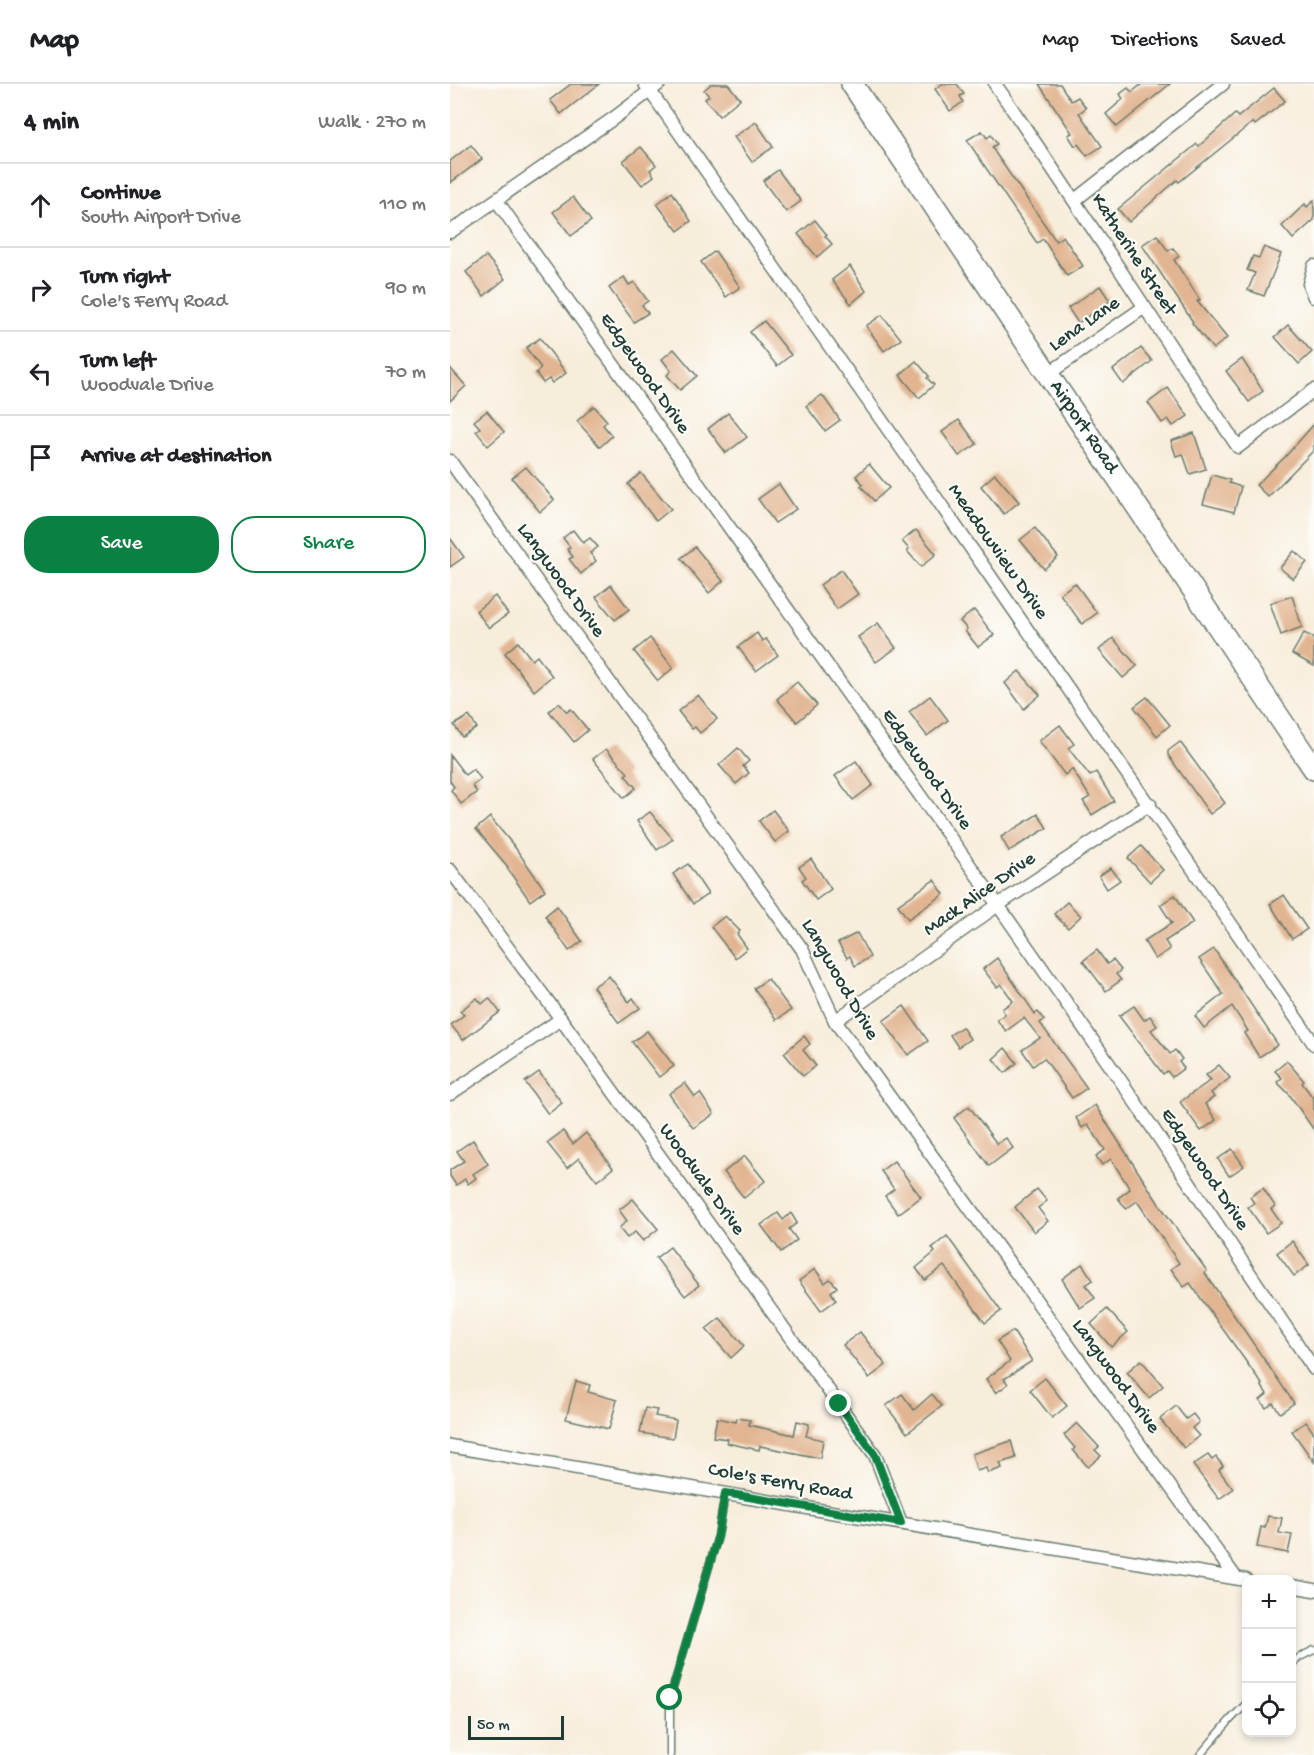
<!DOCTYPE html>
<meta charset="utf-8">
<style>
body{margin:0;font-family:"Gochi Hand",sans-serif;background:#f2f2f2;color:#202124}
.controls{position:absolute;right:18px;bottom:18px;display:grid;overflow:hidden;border-radius:12px;box-shadow:0 3px 9px #0003}
.controls button{width:54px;height:54px;display:grid;place-items:center;padding:0;border:0;border-bottom:2px solid #e0e0e0;background:#fff;color:#202124;font:30px sans-serif}
.scale{position:absolute;left:18px;bottom:15px;width:96px;box-sizing:border-box;padding-left:6px;border:3px solid #1f3d34;border-top:0;font-size:16px;line-height:21px;white-space:nowrap;color:#1f3d34;-webkit-text-stroke:4px #fdfcf7;paint-order:stroke}
.stop{position:absolute;width:18px;height:18px;margin:-14px;border:4px solid #0b8043;border-radius:50%;background:#fff}
.stop.end{background:#0b8043;border-color:#fff;box-shadow:0 2px 6px #0008}
.list{margin:0;padding:0;list-style:none}
h2{display:flex;justify-content:space-between;align-items:center;height:78px;margin:0;padding:0 24px;font-size:26px}
h2 small{font-size:20px;font-weight:400;color:#757577}
.list li{display:grid;grid-template-columns:39px 1fr auto;gap:18px;align-items:center;box-sizing:border-box;height:84px;padding:0 24px;border-top:2px solid #e0e0e0}
.list b{display:block;font-size:22px;white-space:nowrap}
.list p{margin:0;font-size:20px;white-space:nowrap;color:#757577}
.list em{font-size:20px;font-style:normal;color:#757577}
.actions{display:flex;gap:12px;padding:18px 24px}
.actions a{flex:1;padding:14px 0;border:2px solid #0b8043;border-radius:24px;text-align:center;font-size:21px;color:#0b8043}
.actions .main{background:#0b8043;color:#fff}
.icon{flex:none;width:33px;height:33px;fill:none;stroke:currentColor;stroke-width:2;stroke-linecap:round;stroke-linejoin:round}
.map{position:relative;flex:none;width:864px;height:1671px;overflow:hidden}
header{display:flex;align-items:center;gap:36px;box-sizing:border-box;height:84px;padding:0 30px;background:#fff;border-bottom:2px solid #e0e0e0}
header strong{font-size:28px}
nav{display:flex;gap:33px;margin-inline-start:auto;font-size:21px}
main{display:flex}
aside{flex:1;background:#fff}
.map>svg:first-child{display:block}
.building{fill:#e2b592}
.lines{fill:none;stroke-linecap:round;stroke-linejoin:round}
.service-casing{stroke:#6b7b6e;stroke-width:9}
.minor-casing{stroke:#6b7b6e;stroke-width:15}
.trunk-casing{stroke:#6b7b6e;stroke-width:24}
.service{stroke:#fff;stroke-width:6}
.minor{stroke:#fff;stroke-width:12}
.trunk{stroke:#fff;stroke-width:21}
.route{stroke:#0b8043;stroke-width:8}
.labels{text-anchor:middle;dominant-baseline:central;stroke-width:4.5;stroke-linejoin:round;paint-order:stroke}
.street-label{font-size:20px;fill:#1f3d34;stroke:#fdfcf7}
</style>
<header>
<strong>Map</strong>
<nav><a>Map</a><a>Directions</a><a>Saved</a></nav>
</header>
<main>
<aside>
<h2>4 min<small>Walk · 270 m</small></h2>
<ul class="list">
<li><svg class="icon" aria-label="ahead" viewBox="0 0 24 24"><path d="M12 20V5M6 11l6-6 6 6"/></svg><div><b>Continue</b><p>South Airport Drive</p></div><em>110 m</em></li>
<li><svg class="icon" aria-label="right" viewBox="0 0 24 24"><path d="M7 20v-9h11M14 6l5 5-5 5"/></svg><div><b>Turn right</b><p>Cole's Ferry Road</p></div><em>90 m</em></li>
<li><svg class="icon" aria-label="left" viewBox="0 0 24 24"><path d="M17 20v-9H6M10 6l-5 5 5 5"/></svg><div><b>Turn left</b><p>Woodvale Drive</p></div><em>70 m</em></li>
<li><svg class="icon" aria-label="arrive" viewBox="0 0 24 24"><path d="M6 21V4h12l-3 4 3 4H6"/></svg><div><b>Arrive at destination</b></div></li>
</ul>
<div class="actions"><a class="main">Save</a><a>Share</a></div>
</aside>
<div class="map">
<svg width="864" height="1671" viewBox="0 0 864 1671">
<rect width="100%" height="100%" fill="#fdfcf7"/>
<filter id="ink" filterUnits="userSpaceOnUse"><feTurbulence type="fractalNoise" baseFrequency=".0167" numOctaves="2"/><feDisplacementMap in="SourceGraphic" scale="12" xChannelSelector="R" yChannelSelector="G"/><feConvolveMatrix kernelMatrix="1 2 1 2 8 2 1 2 1" color-interpolation-filters="sRGB"/></filter>
<filter id="wash" filterUnits="userSpaceOnUse"><feTurbulence type="fractalNoise" baseFrequency=".008" numOctaves="4" result="noise"/><feDisplacementMap in="SourceGraphic" scale="24" xChannelSelector="R" yChannelSelector="G"/><feGaussianBlur stdDeviation="1.35" result="paint"/><feColorMatrix in="noise" values="0 0 0 0 0 0 0 0 0 0 0 0 0 0 0 0 0 1.4 0 .05"/><feComposite in="paint" operator="in"/></filter>
<g filter="url(#wash)">
<rect width="100%" height="100%" fill="#f7eddb"/>
<g id="blocks">
<g class="building">
<path d="M121 0H149L111 30 100 16Z"/>
<path d="M261 0H278L290 15 269 32 255 15 259 12 254 6Z"/>
<path d="M492 0H507L514 10 510 12 513 18 500 27 485 5Z"/>
<path d="M589 0H610L621 17 628 13 636 24 629 29 652 62 637 72 628 60 625 62 618 51 622 49Z"/>
<path d="M692 0H720L667 43 656 30 673 15 670 10 678 4 682 8Z"/>
<path d="M824 4 835 17 805 41 803 38 729 98 727 96 679 138 668 125 747 60 749 62 785 30 788 33Z"/>
<path d="M306 38 323 63 302 78 284 53Z"/>
<path d="M532 47 537 54 541 51 547 60 542 63 546 70 606 157 613 152 633 182 617 192 593 155 587 159 517 56Z"/>
<path d="M21 61 32 75 0 99V77Z"/>
<path d="M191 63 206 81 200 86 204 92 192 101 173 77Z"/>
<path d="M328 86 351 117 336 128 313 97Z"/>
<path d="M222 108 241 137 228 147 207 120Z"/>
<path d="M123 113 141 137 121 152 103 128Z"/>
<path d="M864 116V136L843 155 832 142 855 120 857 123Z"/>
<path d="M365 136 377 151 375 152 382 160 367 173 348 150Z"/>
<path d="M707 151 718 167 723 164 729 172 724 176 750 216 747 217 777 254 763 265 742 239 743 238 692 161Z"/>
<path d="M814 163 831 170 814 212 798 206 805 189 797 186 803 172 809 174Z"/>
<path d="M265 167 290 203 276 213 251 178Z"/>
<path d="M36 172 55 195 34 212 16 188Z"/>
<path d="M400 182 416 207 401 220 382 196Z"/>
<path d="M174 193 179 201 184 198 198 217 192 221 198 229 184 238 159 204Z"/>
<path d="M650 202 660 217 628 239 618 224Z"/>
<path d="M432 231 451 255 434 267 416 242Z"/>
<path d="M314 237 341 271 327 282 300 248Z"/>
<path d="M838 241 862 268 849 280 825 253Z"/>
<path d="M90 254 116 289 102 299 99 295 93 299 86 289 91 284 76 264Z"/>
<path d="M691 264 702 277 673 300 663 286Z"/>
<path d="M224 265 247 292 230 306 217 291 221 287 212 275Z"/>
<path d="M792 275 813 307 799 318 776 287Z"/>
<path d="M466 277 479 292 477 294 484 301 469 314 450 291Z"/>
<path d="M0 284 16 302 0 317Z"/>
<path d="M718 304 738 332 723 342 718 335 712 339 698 319Z"/>
<path d="M372 311 390 336 375 347 356 322Z"/>
<path d="M144 322 157 337 153 341 162 352 150 363 127 337Z"/>
<path d="M37 327 54 348 38 362 26 347 30 344 24 337Z"/>
<path d="M278 329 297 353 276 369 258 345Z"/>
<path d="M509 336 527 360 509 372 492 348Z"/>
<path d="M864 340V366L818 413 806 401 835 373Z"/>
<path d="M744 349 756 385 740 390 733 370 726 372 721 357Z"/>
<path d="M419 380 439 404 424 417 411 402 413 400 406 392Z"/>
<path d="M76 383 104 416 90 428 62 394Z"/>
<path d="M191 389 221 425 206 437 178 400Z"/>
<path d="M545 390 569 418 554 430 531 402Z"/>
<path d="M762 391 780 396 779 399 791 403 784 428 753 420Z"/>
<path d="M329 400 346 425 325 439 308 415Z"/>
<path d="M585 444 608 473 594 485 570 456Z"/>
<path d="M123 446 133 459 140 454 148 463 140 469 146 477 131 490 119 475 123 473 117 465 120 463 113 454Z"/>
<path d="M466 446 486 470 471 483 457 467 459 465 452 457Z"/>
<path d="M0 454 14 473 0 483Z"/>
<path d="M245 463 273 497 259 509 231 474Z"/>
<path d="M844 467 857 478 843 495 830 484Z"/>
<path d="M391 486 408 510 387 525 370 501Z"/>
<path d="M625 499 647 529 632 540 610 510Z"/>
<path d="M161 501 179 525 165 536 146 513Z"/>
<path d="M45 512 58 530 39 544 26 527Z"/>
<path d="M842 512 852 543 831 551 820 519Z"/>
<path d="M524 526 544 551 528 563 515 547 517 545 510 537Z"/>
<path d="M428 539 446 564 426 578 408 553Z"/>
<path d="M307 549 312 557 316 555 328 571 306 587 288 563Z"/>
<path d="M854 549 864 554V582L842 570Z"/>
<path d="M200 554 223 584 208 597 184 567Z"/>
<path d="M663 554 687 582 673 594 649 566Z"/>
<path d="M68 558 82 576 87 572 102 592 84 607 55 569Z"/>
<path d="M569 587 590 611 574 625 555 599Z"/>
<path d="M347 598 367 621 347 638 327 615Z"/>
<path d="M248 611 267 635 250 649 245 643 242 645 228 627Z"/>
<path d="M480 612 498 636 477 652 459 628Z"/>
<path d="M697 613 720 641 707 652 684 623Z"/>
<path d="M109 619 117 628 121 625 138 646 124 658 99 627Z"/>
<path d="M19 632 27 644 12 653 4 641Z"/>
<path d="M610 641 624 660 618 664 640 692 646 688 664 717 642 731 633 717 640 713 622 685 615 691 589 657Z"/>
<path d="M730 658 775 719 760 730 718 671V667Z"/>
<path d="M288 664 299 677 293 682 299 689 286 700 269 681Z"/>
<path d="M156 665 178 689 175 691 186 704 174 714 143 675Z"/>
<path d="M0 671 15 691 23 685 31 695 22 702 27 708 11 720 1 706 4 703 0 697Z"/>
<path d="M406 677 423 701 403 716 385 692Z"/>
<path d="M323 726 339 747 325 758 309 737Z"/>
<path d="M200 728 223 755 207 766 187 737Z"/>
<path d="M588 730 597 744 559 767 551 753Z"/>
<path d="M40 733 64 762 95 806 80 817 57 784 58 783 26 745Z"/>
<path d="M691 762 713 786 700 798 678 774Z"/>
<path d="M361 775 381 805 366 816 352 796 356 793 349 783Z"/>
<path d="M238 780 258 810 243 820 223 790Z"/>
<path d="M661 784 670 796 657 805 649 792Z"/>
<path d="M484 796 494 810 458 835 448 821Z"/>
<path d="M725 811 743 839 715 857 720 865 705 875 694 857 722 839 710 821Z"/>
<path d="M834 811 857 845 842 855 820 820Z"/>
<path d="M617 818 631 832 618 844 604 830Z"/>
<path d="M107 822 132 857 119 867 95 832Z"/>
<path d="M275 832 290 847 287 850 297 864 285 874 261 843Z"/>
<path d="M407 849 420 873 405 882 400 872 397 874 388 859Z"/>
<path d="M764 865 828 961 809 973 794 949 798 947 782 922 754 944 745 932 773 910 749 875Z"/>
<path d="M647 866 657 880 663 876 671 886 666 890 671 896 656 907 633 877Z"/>
<path d="M547 874 585 930 588 928 594 936 590 939 637 1004 622 1014 594 974 583 982 572 966 590 954 574 934 556 947 547 936 555 930 552 925 563 917 551 900 547 903 533 885Z"/>
<path d="M159 892 179 918 183 914 190 924 169 939 143 903Z"/>
<path d="M318 895 341 926 326 936 304 904Z"/>
<path d="M27 914 32 920 39 914 50 928 13 956 1 941 14 931 10 927Z"/>
<path d="M454 922 478 957 458 971 433 937Z"/>
<path d="M684 922 694 936 700 932 707 942 701 946 720 970 725 966 732 975 729 978 734 984 722 993 717 987 713 990 669 932Z"/>
<path d="M512 943 520 955 508 963 500 951Z"/>
<path d="M197 947 224 982 209 993 182 958Z"/>
<path d="M354 952 360 960 353 966 366 982 353 992 334 969Z"/>
<path d="M555 964 567 979 555 989 543 975Z"/>
<path d="M837 977 854 997 852 999 864 1015V1046L839 1010 827 998 832 994 825 987Z"/>
<path d="M769 981 780 994 761 1009 764 1013 755 1020 766 1036 751 1047 730 1018 761 996 756 991Z"/>
<path d="M89 988 112 1019 98 1030 75 998Z"/>
<path d="M235 999 245 1013 250 1009 264 1030 243 1044 219 1010Z"/>
<path d="M645 1021 709 1120 757 1187 755 1189 844 1319 830 1329 823 1319 816 1324 810 1316 817 1310 811 1301 812 1300 740 1199 734 1203 721 1185 729 1179 687 1117 676 1125 668 1114 680 1105 661 1075 652 1081 646 1072 655 1066 638 1040 632 1044 626 1034Z"/>
<path d="M519 1022 547 1060 556 1054 563 1064 539 1082 504 1034Z"/>
<path d="M113 1047 123 1060 136 1049 163 1084 147 1097 129 1074 117 1084 97 1059Z"/>
<path d="M23 1056 38 1080 23 1090 26 1094 18 1100 15 1095 6 1101 0 1092V1086L14 1077 7 1067Z"/>
<path d="M782 1065 794 1082 779 1092 768 1075Z"/>
<path d="M295 1072 315 1097 294 1114 274 1088Z"/>
<path d="M444 1077 471 1113 448 1130 435 1112 444 1105 431 1087Z"/>
<path d="M813 1104 825 1122 821 1125 831 1139 816 1149 798 1123 804 1119 800 1113Z"/>
<path d="M587 1105 597 1117 588 1124 598 1137 584 1148 565 1123Z"/>
<path d="M183 1115 208 1145 193 1157 185 1148 177 1154 169 1144 177 1137 169 1126Z"/>
<path d="M328 1129 333 1136 341 1129 347 1139 339 1145 347 1156 331 1168 311 1141Z"/>
<path d="M497 1152 551 1227 535 1239 494 1182 475 1196 466 1184 485 1168 482 1164Z"/>
<path d="M842 1157 859 1181 844 1192 827 1169Z"/>
<path d="M220 1163 249 1201 235 1212 206 1174Z"/>
<path d="M632 1180 643 1196 636 1201 645 1214 630 1224 612 1195Z"/>
<path d="M365 1185 375 1199 380 1195 387 1203 381 1208 386 1216 371 1227 349 1197Z"/>
<path d="M657 1225 678 1248 661 1263 641 1240Z"/>
<path d="M270 1234 294 1262 281 1274 256 1245Z"/>
<path d="M563 1247 582 1277 554 1295 558 1300 546 1309 536 1295 560 1277 547 1257Z"/>
<path d="M410 1248 436 1281 419 1294 393 1261Z"/>
<path d="M691 1276 713 1302 699 1314 677 1288Z"/>
<path d="M595 1294 617 1322 602 1334 580 1306Z"/>
<path d="M126 1297 140 1301 138 1308 167 1316 159 1345 116 1335Z"/>
<path d="M452 1310 464 1326 482 1310 492 1322 457 1349 436 1322Z"/>
<path d="M726 1322 736 1335 743 1330 749 1338 742 1344 749 1352 734 1364 710 1335Z"/>
<path d="M195 1324 207 1326 205 1332 226 1336 223 1354 190 1349Z"/>
<path d="M267 1334 286 1338 287 1334 300 1336 299 1341 344 1351 347 1337 359 1340 356 1352 373 1356 370 1374 310 1362 309 1366 277 1359 278 1355 263 1353Z"/>
<path d="M856 1338 864 1349V1378L842 1347Z"/>
<path d="M627 1339 649 1363 645 1366 651 1372 638 1383 623 1366 625 1364 614 1351Z"/>
<path d="M561 1357 566 1374 550 1379 552 1384 538 1389 536 1384 527 1387 522 1370Z"/>
<path d="M758 1371 762 1376 766 1373 773 1382 769 1386 783 1405 769 1415 743 1381Z"/>
<path d="M818 1432 832 1434 829 1449 842 1451 838 1469 807 1463 811 1443 815 1444Z"/>
</g>
</g>
</g>
<g filter="url(#ink)">
<use href="#blocks" fill-opacity="0" stroke="#6b7b6e" stroke-width="1.5"/>
<g class="lines">
<defs>
<g id="service">
<path d="M842 1580 850 1573 864 1566"/>
<path d="M220 1671V1614L268 1452 275 1410"/>
<path d="M750 1671 781 1635 796 1620"/>
</g>
<g id="minor">
<path d="M195 0 480 405 864 960"/>
<path d="M545 0C628 120 706 242 788 363L864 306"/>
<path d="M625 116 773 0"/>
<path d="M47 117 548 821 673 1000 864 1285"/>
<path d="M0 148 164 34 209 0"/>
<path d="M864 182 859 200 864 213"/>
<path d="M598 290 693 224"/>
<path d="M0 377 352 865 385 937 786 1494"/>
<path d="M0 786 111 935 425 1371 451 1439"/>
<path d="M385 937 548 821 700 720"/>
<path d="M0 1010 111 935"/>
<path d="M0 1362 375 1427 796 1496"/>
<path d="M842 1502 864 1506"/>
</g>
<g id="trunk">
<path id="s1" d="M402 0 864 685"/>
</g>
</defs>
<use href="#service" class="service-casing"/>
<use href="#minor" class="minor-casing"/>
<use href="#trunk" class="trunk-casing"/>
<use href="#service" class="service"/>
<use href="#minor" class="minor"/>
<use href="#trunk" class="trunk"/>
</g>
</g>
<g class="lines" filter="url(#ink)">
<path class="route" d="M220 1614 268 1452 275 1409 451 1439 425 1371 389 1320"/>
</g>
<g class="labels">
<g class="street-label">
<text transform="translate(683 171) rotate(57)">Katherine Street</text>
<text transform="translate(635 241) rotate(-35)">Lena Lane</text>
<text transform="translate(194 290) rotate(55)">Edgewood Drive</text>
<text stroke="none"><textPath href="#s1" startOffset="414">Airport Road</textPath></text>
<text transform="translate(547 468) rotate(55)">Meadowview Drive</text>
<text transform="translate(110 497) rotate(54)">Langwood Drive</text>
<text transform="translate(476 686) rotate(55)">Edgewood Drive</text>
<text transform="translate(530 811) rotate(-35)">Mack Alice Drive</text>
<text transform="translate(389 896) rotate(60)">Langwood Drive</text>
<text transform="translate(754 1086) rotate(56)">Edgewood Drive</text>
<text transform="translate(251 1096) rotate(54)">Woodvale Drive</text>
<text transform="translate(665 1293) rotate(54)">Langwood Drive</text>
<text transform="translate(330 1399) rotate(10)">Cole's Ferry Road</text>
</g>
</g>
</svg>
<div class="controls">
<button>+</button>
<button>−</button>
<button><svg class="icon" aria-label="locate" viewBox="0 0 24 24"><circle cx="12" cy="12" r="6"/><path d="M12 2v4M12 18v4M2 12h4M18 12h4"/></svg></button>
</div>
<div class="scale">50 m</div>
<div class="stop" style="left:220px;top:1614px"></div>
<div class="stop end" style="left:389px;top:1320px"></div>
</div>
</main>
